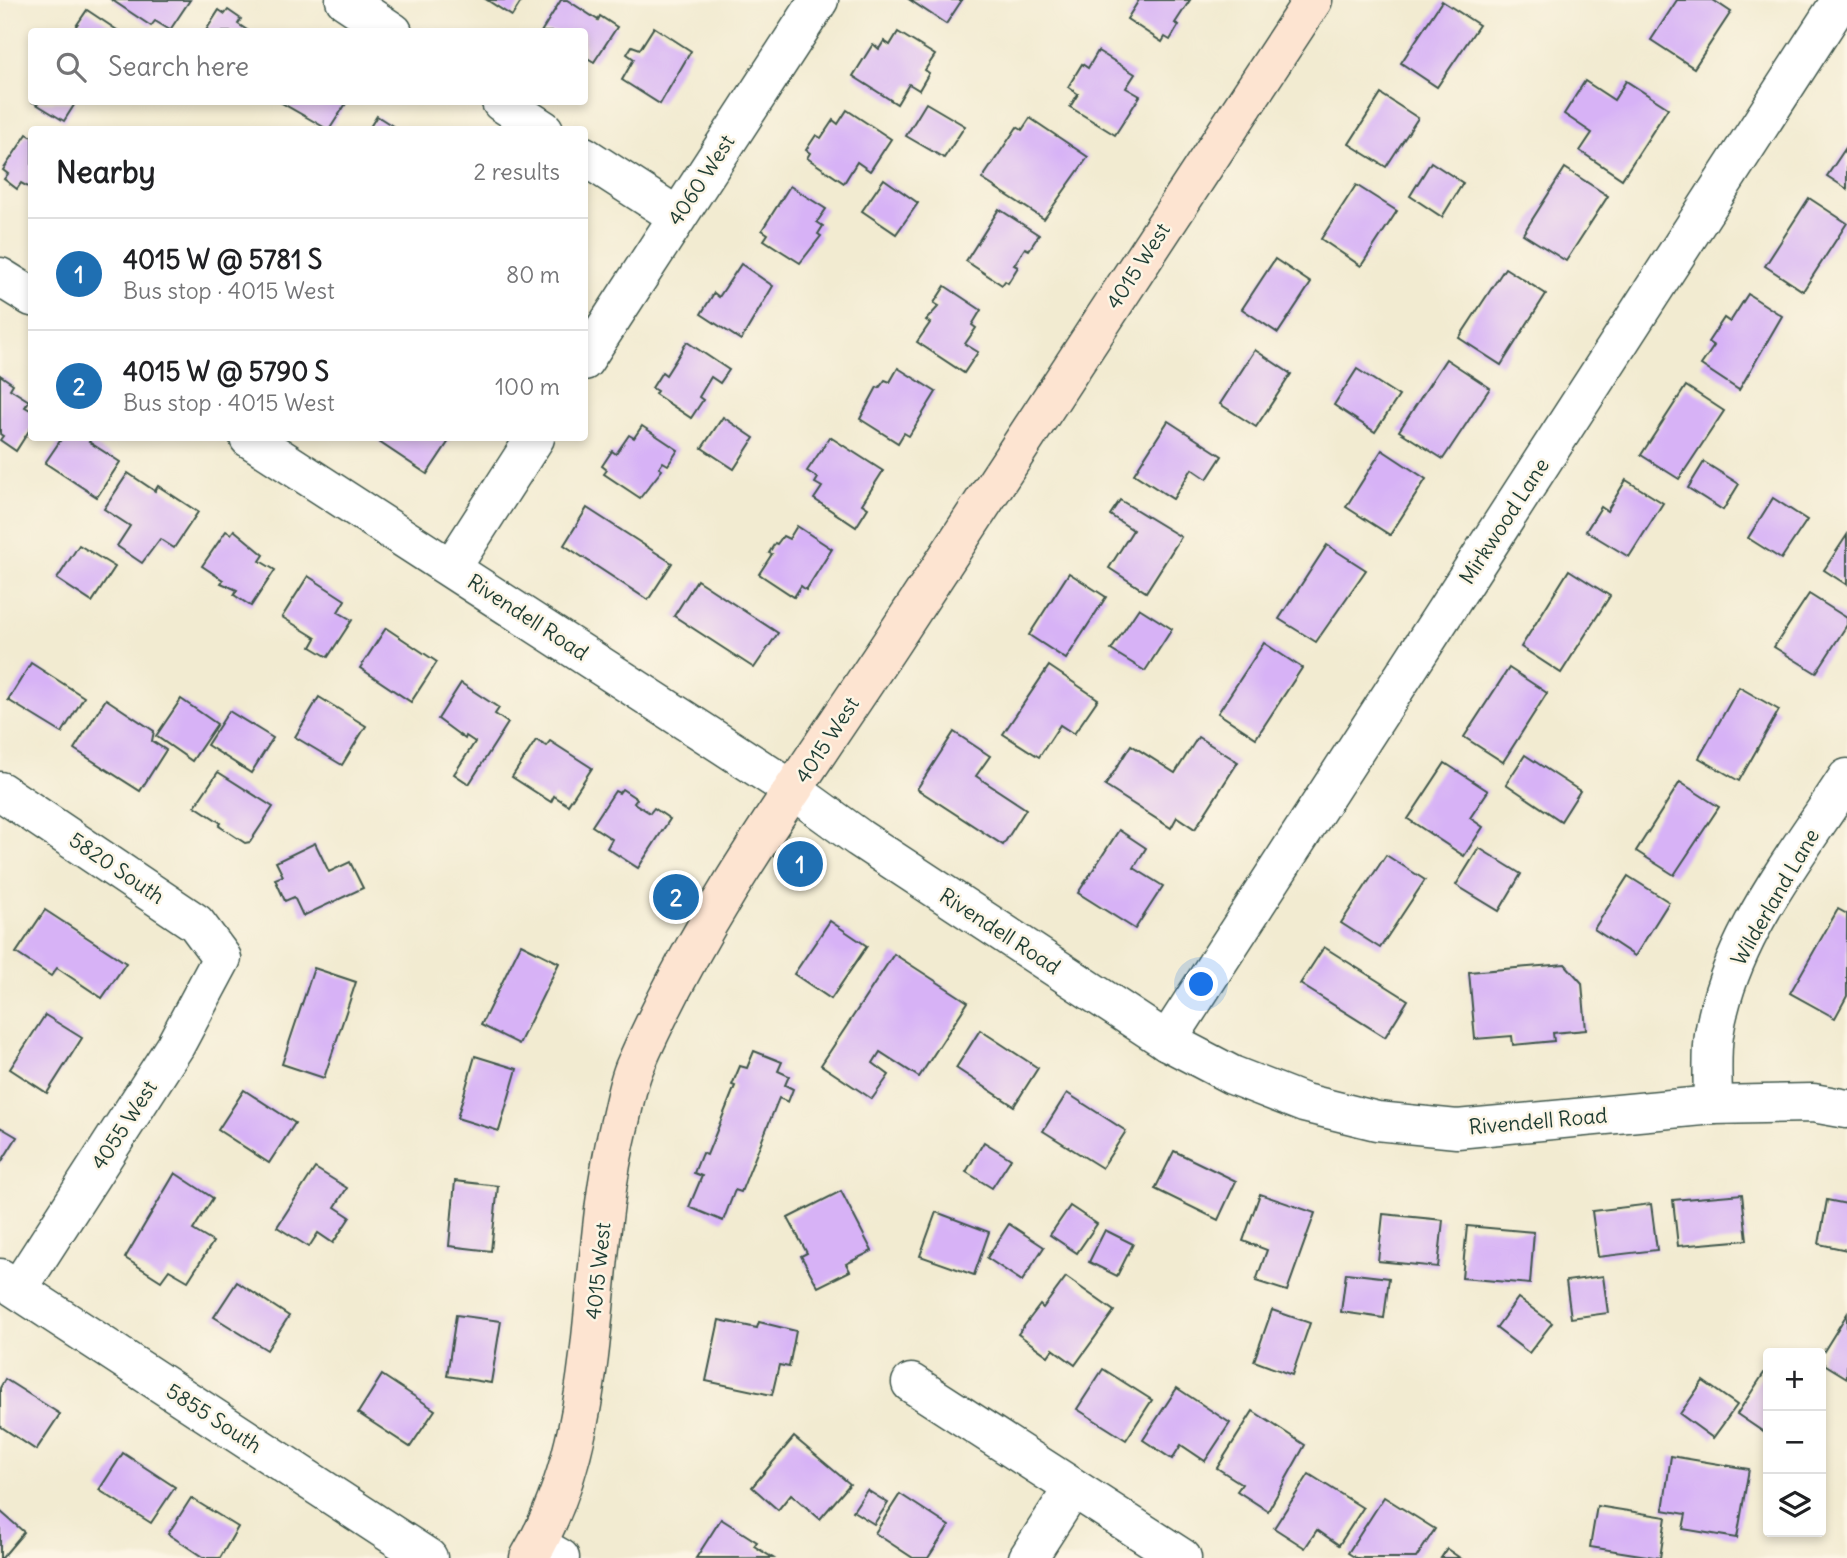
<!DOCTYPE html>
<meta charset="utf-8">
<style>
body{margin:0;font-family:Delius,sans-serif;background:#f6f6f6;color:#202124}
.controls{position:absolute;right:21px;bottom:21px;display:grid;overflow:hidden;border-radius:7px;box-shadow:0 4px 10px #0003}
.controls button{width:63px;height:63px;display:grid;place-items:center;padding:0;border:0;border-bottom:2px solid #e0e0e0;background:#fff;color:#202124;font:35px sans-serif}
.you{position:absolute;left:1202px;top:985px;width:24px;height:24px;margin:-18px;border:5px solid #fff;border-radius:50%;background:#1a73e8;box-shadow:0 0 0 10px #1a73e833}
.badge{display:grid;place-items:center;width:46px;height:46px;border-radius:50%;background:#1f6fb2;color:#fff;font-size:23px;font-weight:700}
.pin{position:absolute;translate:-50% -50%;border:4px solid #fff;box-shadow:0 2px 7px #0006}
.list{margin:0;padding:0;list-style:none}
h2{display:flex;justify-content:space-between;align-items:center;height:91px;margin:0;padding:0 28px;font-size:30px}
h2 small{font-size:23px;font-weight:400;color:#757577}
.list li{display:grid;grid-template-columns:46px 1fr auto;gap:21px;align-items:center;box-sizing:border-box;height:112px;padding:0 28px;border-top:2px solid #e0e0e0}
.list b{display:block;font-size:26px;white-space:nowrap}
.list p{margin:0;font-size:23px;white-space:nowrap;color:#757577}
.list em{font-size:23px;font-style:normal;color:#757577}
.icon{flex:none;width:38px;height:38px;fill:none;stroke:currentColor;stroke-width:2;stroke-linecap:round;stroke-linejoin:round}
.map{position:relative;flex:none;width:1847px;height:1558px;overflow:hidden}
.search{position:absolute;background:#fff;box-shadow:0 4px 10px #0003;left:28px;top:28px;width:560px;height:77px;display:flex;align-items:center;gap:18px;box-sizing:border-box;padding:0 24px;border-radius:7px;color:#757577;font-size:26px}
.panel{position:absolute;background:#fff;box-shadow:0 4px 10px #0003;left:28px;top:126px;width:560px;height:315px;border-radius:7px}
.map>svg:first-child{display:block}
.building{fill:#d7b2f6}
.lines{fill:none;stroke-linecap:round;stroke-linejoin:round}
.street-casing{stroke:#3f574c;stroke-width:41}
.secondary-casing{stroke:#3f574c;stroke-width:41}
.street{stroke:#fff;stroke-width:38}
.secondary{stroke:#fde4d1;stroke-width:38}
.labels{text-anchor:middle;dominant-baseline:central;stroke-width:5;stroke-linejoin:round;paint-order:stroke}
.street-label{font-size:21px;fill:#1f3d34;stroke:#fcf5e5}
</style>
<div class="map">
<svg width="1847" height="1558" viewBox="0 0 1847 1558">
<rect width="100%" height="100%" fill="#fcf5e5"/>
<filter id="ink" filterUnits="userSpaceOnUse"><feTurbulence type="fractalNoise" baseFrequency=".0143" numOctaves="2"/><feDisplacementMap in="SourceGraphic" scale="14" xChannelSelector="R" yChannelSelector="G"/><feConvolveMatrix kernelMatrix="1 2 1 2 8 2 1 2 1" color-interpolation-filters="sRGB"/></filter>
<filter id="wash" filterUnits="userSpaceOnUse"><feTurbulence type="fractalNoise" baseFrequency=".00686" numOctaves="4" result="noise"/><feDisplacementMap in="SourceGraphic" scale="28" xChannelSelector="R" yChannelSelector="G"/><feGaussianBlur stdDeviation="1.57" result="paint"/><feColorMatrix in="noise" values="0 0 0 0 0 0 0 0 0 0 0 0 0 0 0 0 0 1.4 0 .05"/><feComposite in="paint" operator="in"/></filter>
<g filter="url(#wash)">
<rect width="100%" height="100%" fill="#f2ebd1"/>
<g id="blocks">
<g class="building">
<path d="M112 0H190L170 30 155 21 151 26Z"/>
<path d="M487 0H522L512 16Z"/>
<path d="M561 0H567L598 20 600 16 617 27 594 62 584 56V32H541Z"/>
<path d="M910 0H962L946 24Z"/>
<path d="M1139 0H1190L1175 23 1179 25 1170 40 1165 37 1162 42 1127 19Z"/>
<path d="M1677 0H1713L1731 12 1694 68 1651 40Z"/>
<path d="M1442 1 1479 25 1437 87 1401 63Z"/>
<path d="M87 10 120 32H72Z"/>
<path d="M219 10 225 14 228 10 241 19 238 24 250 32H205Z"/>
<path d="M654 27 691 51 660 104 622 80 634 59 627 54 632 46 640 49Z"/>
<path d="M898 32 935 55 925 70 929 73 919 90 909 84 897 104 853 76 873 44 879 49 884 41 890 45Z"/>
<path d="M1098 51 1135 74 1126 88 1140 96 1115 135 1070 107 1078 94 1068 87 1082 64 1088 68Z"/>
<path d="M1585 81 1614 100 1626 81 1668 108 1622 179 1580 151 1592 133 1564 114Z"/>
<path d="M1381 94 1418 118 1386 167 1349 144Z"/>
<path d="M33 102H76L64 121Z"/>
<path d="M280 102H347L329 130Z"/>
<path d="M926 103 965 126 944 158 906 136Z"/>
<path d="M847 110 891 139 870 171 857 162 844 183 807 158 810 153 806 150 816 135 821 138 833 120 838 124Z"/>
<path d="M377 116 399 130H368Z"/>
<path d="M1030 118 1088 157 1044 219 982 179 1017 127 1022 130Z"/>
<path d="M27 134 32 137V189L21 183 17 189 4 179 8 174 3 170Z"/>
<path d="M1847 146V189L1827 176Z"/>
<path d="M1431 162 1463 183 1442 217 1410 196Z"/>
<path d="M1565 168 1608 196 1566 261 1523 234Z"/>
<path d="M884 179 918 203 896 234 862 211Z"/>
<path d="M1356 185 1397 211 1361 266 1321 239Z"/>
<path d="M790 186 826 209 817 222 823 226 818 234 821 236 800 263 764 240 768 234 762 230Z"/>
<path d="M1809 198 1847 223 1803 291 1765 266Z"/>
<path d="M999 209 1039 235 1029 250 1025 248 1014 265 1018 267 1008 283 1005 281 1002 285 966 261Z"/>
<path d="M1275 259 1311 283 1278 333 1242 309Z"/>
<path d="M741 264 773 286 741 340 701 314 714 293 719 297Z"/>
<path d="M1505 268 1546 294 1501 365 1459 338Z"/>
<path d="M945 286 981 310 972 325 976 328 965 344 978 352 964 373 917 342 930 323 926 320 939 306 934 303Z"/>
<path d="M1748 294 1782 316 1739 390 1701 365 1714 346 1708 342 1724 318 1730 322Z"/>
<path d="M687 342 729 370 720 383 711 377 699 397 703 400 691 418 655 394 657 391 652 388 662 372 666 375Z"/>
<path d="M1255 350 1291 374 1256 427 1220 404Z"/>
<path d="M1446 359 1490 388 1443 459 1399 431Z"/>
<path d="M898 368 936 392 909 436 904 433 898 443 860 419 877 387 879 388 885 380 890 382Z"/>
<path d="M1357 369 1399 396 1375 432 1334 405Z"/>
<path d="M0 375 13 384 10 389 29 401 25 407 32 411V426L16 451 0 440 3 436 0 434Z"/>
<path d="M1686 386 1724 411 1679 479 1641 455Z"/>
<path d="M723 417 754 438 734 469 702 448Z"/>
<path d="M1168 421 1222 456 1207 479 1192 469 1173 499 1134 474Z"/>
<path d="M642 426 678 450 668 465 663 462 659 468 662 470 640 498 604 474 607 470 602 466 612 451 616 454 629 435 634 438Z"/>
<path d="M830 437 883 471 862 504 868 508 856 527 814 499 822 487 815 483 818 478 807 471Z"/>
<path d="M62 438H92L89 442 120 462 97 497 45 463Z"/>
<path d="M382 438H451L427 474 379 442Z"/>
<path d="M1382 450 1426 479 1390 535 1346 507Z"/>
<path d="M1704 462 1739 484 1723 510 1688 488Z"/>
<path d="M128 473 155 491 158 486 198 512 174 548 160 539 142 563 117 546 130 526 104 509Z"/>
<path d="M1626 480 1663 503 1629 557 1586 531 1601 507 1607 511Z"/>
<path d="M1773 498 1807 520 1781 559 1748 538Z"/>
<path d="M1120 500 1181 537 1146 592 1109 568 1133 530 1110 515Z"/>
<path d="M587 508 672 563 648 600 564 545Z"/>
<path d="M797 526 832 549 806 590 801 586 794 597 759 574 772 554 769 553 775 543 777 544 783 536 789 539Z"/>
<path d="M234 530 264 555 260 561 275 570 251 606 234 595 237 590 221 583 223 580 202 566 226 531 231 534Z"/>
<path d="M1847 535V585L1824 570Z"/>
<path d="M79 545 115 567 92 602 57 579Z"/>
<path d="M1327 545 1366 570 1316 642 1279 619Z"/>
<path d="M1569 570 1610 596 1561 673 1521 647Z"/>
<path d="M1069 573 1106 597 1066 659 1029 635Z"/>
<path d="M308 576 345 600 338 612 352 620 328 657 311 647 316 638 282 617Z"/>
<path d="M697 580 778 633 754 668 674 616Z"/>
<path d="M1809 594 1847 618V625L1816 673 1774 647Z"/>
<path d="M1139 608 1172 629 1145 671 1111 650Z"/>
<path d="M386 628 437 662 411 702 360 668Z"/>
<path d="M1264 643 1302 668 1256 738 1218 713Z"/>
<path d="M31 663 84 697 62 733 8 700Z"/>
<path d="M1049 666 1098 699 1074 734 1060 725 1039 757 1003 734Z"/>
<path d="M1509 668 1547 693 1503 762 1464 737Z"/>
<path d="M461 683 499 708 495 714 508 723 469 784 454 774 475 742 466 736 465 739 438 719Z"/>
<path d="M1739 687 1779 710 1739 781 1699 758Z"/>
<path d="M319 697 366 726 342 765 295 737Z"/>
<path d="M106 699 154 731 152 741 166 750 140 791 74 749Z"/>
<path d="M181 699 217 724 192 761 156 736Z"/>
<path d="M229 711 273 738 251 773 207 745Z"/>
<path d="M954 732 990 756 976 776 1026 809 1003 845 917 789Z"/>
<path d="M1198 737 1238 762 1195 829 1177 817 1171 828 1105 786 1131 745 1175 773Z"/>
<path d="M536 740 546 746 550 741 592 768 568 805 554 796 551 802 512 777Z"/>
<path d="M1525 755 1580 791 1561 821 1506 784Z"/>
<path d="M1445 763 1488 791 1470 818 1483 827 1464 856 1408 819Z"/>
<path d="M218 772 273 807 250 842 245 843 219 826 221 823 195 806Z"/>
<path d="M1680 782 1719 807 1674 875 1636 851Z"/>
<path d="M622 789 637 799 634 803 650 813 654 808 670 819 638 868 607 848 612 839 592 826 615 791 619 793Z"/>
<path d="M1119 830 1146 848 1134 868 1163 886 1135 929 1078 893Z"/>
<path d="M315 843 329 872 350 862 363 888 303 916 294 897 285 901 275 879 283 876 276 862Z"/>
<path d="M1479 848 1521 874 1499 911 1456 885Z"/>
<path d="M1386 855 1425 880 1380 948 1341 923Z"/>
<path d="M1628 876 1669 902 1635 956 1594 929Z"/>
<path d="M1838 909 1847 914V996L1835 1018 1790 993Z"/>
<path d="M45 910 126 963 102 998 57 968 51 976 16 953Z"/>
<path d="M830 921 867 946 831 999 794 974Z"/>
<path d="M521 944 559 963 519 1044 481 1025Z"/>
<path d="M1324 947 1408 1000 1385 1037 1300 984Z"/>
<path d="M894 954 968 1002 919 1077 880 1052 873 1063 889 1075 872 1099 821 1065Z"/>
<path d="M1565 964 1582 983 1586 1030 1553 1033 1554 1041 1513 1045 1512 1036 1475 1039 1469 972Z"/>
<path d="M314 968 356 982 324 1078 282 1064Z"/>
<path d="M45 1015 82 1038 47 1093 10 1069Z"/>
<path d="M980 1030 1038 1068 1014 1106 956 1068Z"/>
<path d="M754 1051 782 1062 778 1071 789 1076 785 1085 793 1089 788 1102 779 1098 741 1192 735 1190 723 1221 689 1207 702 1176 694 1173 702 1153 707 1155 735 1086 732 1085 740 1066 747 1068Z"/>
<path d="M475 1056 517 1069 499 1131 457 1118Z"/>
<path d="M244 1090 295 1123 269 1163 218 1130Z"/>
<path d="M1067 1093 1126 1131 1102 1168 1043 1131Z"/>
<path d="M0 1127 17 1137 0 1164Z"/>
<path d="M984 1142 1011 1159 992 1188 966 1172Z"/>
<path d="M1174 1151 1236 1181 1218 1220 1155 1189Z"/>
<path d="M315 1168 347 1188 335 1207 350 1217 333 1243 318 1233 309 1247 277 1227Z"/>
<path d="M175 1173 213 1198 193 1230 213 1242 188 1281 169 1270 161 1281 125 1258Z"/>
<path d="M455 1181 498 1186 491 1251 449 1246Z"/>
<path d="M841 1191 872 1251 846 1264 850 1271 818 1287 801 1256 807 1253 788 1218Z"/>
<path d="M1260 1194 1315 1213 1287 1291 1256 1281 1267 1250 1243 1241Z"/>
<path d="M1742 1194 1747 1240 1678 1246 1673 1200Z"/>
<path d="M1827 1200 1847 1204V1250L1819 1244Z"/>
<path d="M1651 1204 1657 1250 1598 1257 1592 1211Z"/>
<path d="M1070 1206 1097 1224 1077 1253 1050 1235Z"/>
<path d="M936 1212 989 1232 974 1275 920 1256Z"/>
<path d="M1383 1214 1443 1220 1438 1267 1378 1261Z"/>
<path d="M1009 1224 1044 1247 1022 1281 987 1258Z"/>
<path d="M1467 1226 1534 1232 1530 1284 1462 1278Z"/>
<path d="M1105 1230 1133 1244 1117 1276 1089 1262Z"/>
<path d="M1346 1273 1389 1278 1384 1318 1341 1312Z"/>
<path d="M1603 1276 1608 1313 1571 1318 1566 1281Z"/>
<path d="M1066 1277 1114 1311 1075 1365 1053 1349 1048 1356 1018 1334 1040 1305 1043 1308Z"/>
<path d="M237 1282 289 1316 267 1350 214 1317Z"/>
<path d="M1518 1298 1552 1323 1529 1353 1496 1328Z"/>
<path d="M1272 1310 1310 1323 1292 1375 1254 1361Z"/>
<path d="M1847 1314V1378L1821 1362V1356Z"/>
<path d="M456 1315 501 1321 491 1383 447 1376Z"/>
<path d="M719 1320 757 1328 759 1322 796 1331 789 1367 779 1365 772 1395 706 1381Z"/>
<path d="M1768 1367V1435L1737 1414Z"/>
<path d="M1103 1369 1152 1400 1126 1440 1077 1409Z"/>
<path d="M382 1375 435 1410 410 1447 358 1413Z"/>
<path d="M5 1379 60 1414 36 1450 0 1426V1388Z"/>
<path d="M1703 1381 1737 1405 1713 1438 1680 1414Z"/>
<path d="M1177 1388 1230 1423 1205 1461 1181 1445 1172 1459 1143 1440Z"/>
<path d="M1253 1411 1305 1445 1268 1511 1237 1491 1242 1484 1217 1468Z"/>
<path d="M794 1437 850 1484 820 1519 791 1494 778 1510 752 1487Z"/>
<path d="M123 1453 175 1487 151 1523 99 1490Z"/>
<path d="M1671 1456 1749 1469 1737 1538 1683 1529 1686 1514 1663 1510Z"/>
<path d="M1309 1474 1363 1508 1339 1545 1317 1530 1305 1548 1274 1528Z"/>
<path d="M867 1490 888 1503 874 1524 853 1511Z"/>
<path d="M900 1494 949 1526 928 1558H913L875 1533Z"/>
<path d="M1384 1497 1435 1529 1416 1558H1356L1348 1553Z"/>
<path d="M191 1498 238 1527 220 1558H204L168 1534Z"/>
<path d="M1597 1506 1666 1517 1660 1558 1590 1547Z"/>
<path d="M0 1511 24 1532 2 1558H0Z"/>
<path d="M721 1519 757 1542 754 1546 773 1558H696Z"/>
<path d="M1447 1549 1460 1558H1441Z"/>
</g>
</g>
</g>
<g filter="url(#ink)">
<use href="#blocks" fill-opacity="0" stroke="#3f574c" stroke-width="2"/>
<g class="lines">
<defs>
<g id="street">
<path d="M345 0 393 32"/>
<path d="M501 102 544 130"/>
<path d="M584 156 677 216"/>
<path d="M0 277 32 297"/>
<path d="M584 361 819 0"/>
<path d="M249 438 794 791 859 838 1167 1041 1232 1075 1304 1103 1377 1121 1457 1129 1713 1105 1813 1103 1847 1109"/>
<path d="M452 567 535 438"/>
<path d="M0 791 196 923 222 958 175 1046 18 1289"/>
<path d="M1167 1041 1841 0"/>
<path d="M1713 1105C1713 1083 1711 1057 1714 1035 1728 939 1796 857 1847 778"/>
<path d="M0 1278 428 1558"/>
<path d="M911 1383 1182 1558"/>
<path d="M537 1545 560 1558"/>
<path d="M1028 1558 1073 1488"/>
</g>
<path id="secondary" d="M529 1558C607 1427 584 1269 619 1126 624 1106 627 1084 635 1066 701 914 802 778 893 640 1033 427 1173 213 1313 0"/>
</defs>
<use href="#street" class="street-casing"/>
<use href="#secondary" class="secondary-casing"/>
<use href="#street" class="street"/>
<use href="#secondary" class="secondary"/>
</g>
</g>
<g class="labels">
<g class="street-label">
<text transform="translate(701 180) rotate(-57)">4060 West</text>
<text transform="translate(1138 266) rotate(-57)">4015 West</text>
<text transform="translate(1504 521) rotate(-57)">Mirkwood Lane</text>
<text transform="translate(528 617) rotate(33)">Rivendell Road</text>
<text transform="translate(827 740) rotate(-57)">4015 West</text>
<text transform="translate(117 868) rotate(34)">5820 South</text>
<text transform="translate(1775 897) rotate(-60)">Wilderland Lane</text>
<text transform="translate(1000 931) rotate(33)">Rivendell Road</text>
<text transform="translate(1538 1121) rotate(-5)">Rivendell Road</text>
<text transform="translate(124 1125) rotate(-57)">4055 West</text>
<text transform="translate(598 1271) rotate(-84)">4015 West</text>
<text transform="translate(214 1418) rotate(33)">5855 South</text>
</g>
</g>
</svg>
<div class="controls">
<button>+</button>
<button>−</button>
<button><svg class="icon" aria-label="layers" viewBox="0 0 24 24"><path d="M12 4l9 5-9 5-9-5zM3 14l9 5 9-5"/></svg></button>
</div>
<div class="you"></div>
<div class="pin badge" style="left:800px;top:864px">1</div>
<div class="pin badge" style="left:676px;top:897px">2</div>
<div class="search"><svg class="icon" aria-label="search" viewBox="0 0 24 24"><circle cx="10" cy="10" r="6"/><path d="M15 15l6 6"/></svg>Search here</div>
<section class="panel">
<h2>Nearby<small>2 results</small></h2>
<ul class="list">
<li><span class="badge">1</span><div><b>4015 W @ 5781 S</b><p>Bus stop · 4015 West</p></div><em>80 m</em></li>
<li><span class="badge">2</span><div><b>4015 W @ 5790 S</b><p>Bus stop · 4015 West</p></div><em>100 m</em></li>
</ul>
</section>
</div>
